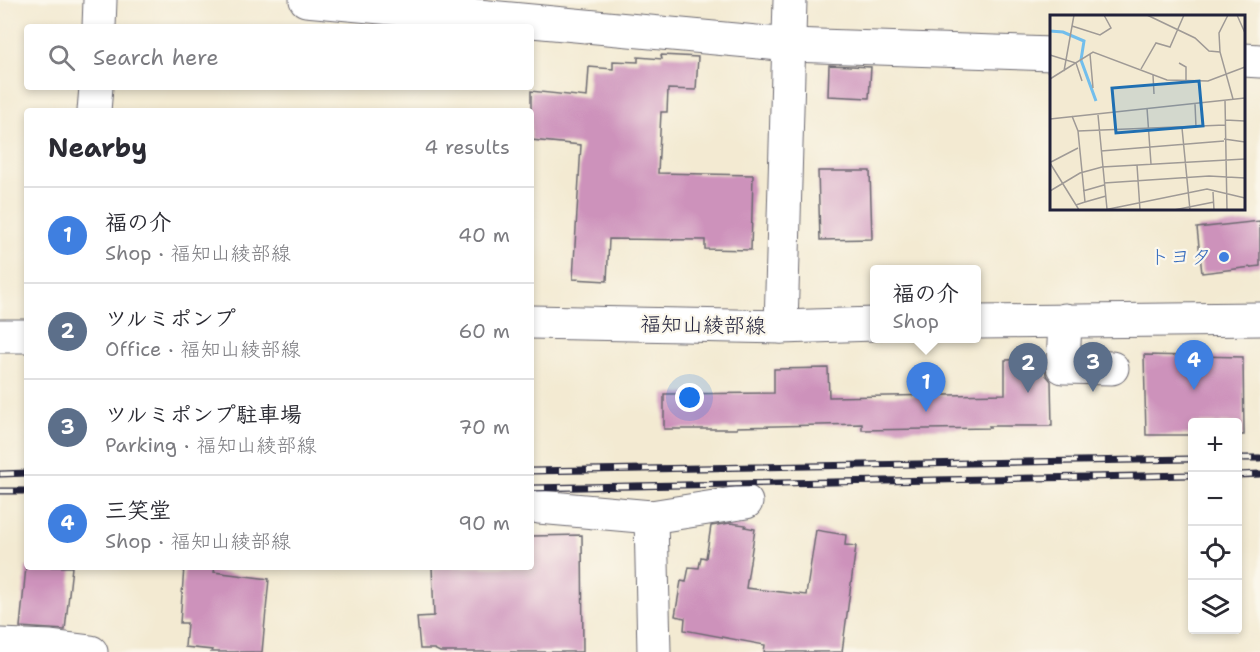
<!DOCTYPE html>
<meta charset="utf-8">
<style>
body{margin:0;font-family:"Shantell Sans","Klee One",sans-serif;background:#f2f2f3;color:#2b2b33}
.controls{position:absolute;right:18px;bottom:18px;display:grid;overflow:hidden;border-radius:6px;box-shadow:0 3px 9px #0003}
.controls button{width:54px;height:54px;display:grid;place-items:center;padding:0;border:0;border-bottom:2px solid #e1e1e2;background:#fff;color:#2b2b33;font:30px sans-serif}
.you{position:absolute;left:690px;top:398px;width:21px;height:21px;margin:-15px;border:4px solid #fff;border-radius:50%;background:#1a73e8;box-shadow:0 0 0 9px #1a73e833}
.badge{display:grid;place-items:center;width:39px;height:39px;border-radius:50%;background:#1f6fb2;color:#fff;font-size:20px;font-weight:700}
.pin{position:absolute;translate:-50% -50px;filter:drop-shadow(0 2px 3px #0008)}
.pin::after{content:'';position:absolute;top:32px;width:21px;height:18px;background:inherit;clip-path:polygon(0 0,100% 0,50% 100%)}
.popup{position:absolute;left:870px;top:265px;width:111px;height:78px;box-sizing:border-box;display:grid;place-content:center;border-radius:6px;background:#fff;filter:drop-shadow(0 2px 4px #0005);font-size:20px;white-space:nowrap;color:#7c7c81}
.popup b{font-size:22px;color:#2b2b33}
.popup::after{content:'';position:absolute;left:50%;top:100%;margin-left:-12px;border:12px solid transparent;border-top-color:#fff}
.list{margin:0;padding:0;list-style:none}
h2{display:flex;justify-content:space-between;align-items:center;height:78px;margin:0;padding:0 24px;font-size:26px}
h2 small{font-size:20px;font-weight:400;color:#7c7c81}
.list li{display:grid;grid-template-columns:39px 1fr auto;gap:18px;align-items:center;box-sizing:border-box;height:96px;padding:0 24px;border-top:2px solid #e1e1e2}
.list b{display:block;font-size:22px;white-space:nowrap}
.list p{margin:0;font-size:20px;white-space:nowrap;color:#7c7c81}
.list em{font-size:20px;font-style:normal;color:#7c7c81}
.icon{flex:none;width:33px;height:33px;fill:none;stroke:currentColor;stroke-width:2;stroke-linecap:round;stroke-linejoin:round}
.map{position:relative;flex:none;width:1260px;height:652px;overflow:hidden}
.search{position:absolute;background:#fff;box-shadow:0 3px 9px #0003;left:24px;top:24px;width:510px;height:66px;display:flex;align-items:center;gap:15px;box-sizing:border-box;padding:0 21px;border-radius:6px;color:#7c7c81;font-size:22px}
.panel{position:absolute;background:#fff;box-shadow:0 3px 9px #0003;left:24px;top:108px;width:510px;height:462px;border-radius:6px}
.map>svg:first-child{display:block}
.building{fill:#cd92bb}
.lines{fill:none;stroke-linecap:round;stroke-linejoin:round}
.minor-casing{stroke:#6b6870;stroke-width:35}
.major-casing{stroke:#6b6870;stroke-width:35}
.minor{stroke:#fff;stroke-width:33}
.major{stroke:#fff;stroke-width:33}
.rail-casing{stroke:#22223b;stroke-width:7}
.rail{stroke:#fbf7ec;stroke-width:4.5;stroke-dasharray:14;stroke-linecap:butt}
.shop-dot{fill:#3f7fe0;stroke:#fbf7ec;stroke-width:2}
.labels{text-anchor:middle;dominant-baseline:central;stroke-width:4.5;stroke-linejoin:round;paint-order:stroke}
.shop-label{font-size:21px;fill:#366cbe;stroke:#fbf7ec;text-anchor:end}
.street-label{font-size:21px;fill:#22223b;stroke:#fbf7ec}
.inset-river{fill:none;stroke:#72beec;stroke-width:3}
.inset-road{fill:none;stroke:#9f9a96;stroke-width:1.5}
.view{fill:#1f6fb2;fill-opacity:0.15;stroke:#1f6fb2;stroke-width:3}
.inset-edge{fill:none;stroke:#22223b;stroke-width:3}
</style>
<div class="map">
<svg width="1260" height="652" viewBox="0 0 1260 652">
<rect width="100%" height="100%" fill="#fbf7ec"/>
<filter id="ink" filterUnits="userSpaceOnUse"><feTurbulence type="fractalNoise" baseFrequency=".0167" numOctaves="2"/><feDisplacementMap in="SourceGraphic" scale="12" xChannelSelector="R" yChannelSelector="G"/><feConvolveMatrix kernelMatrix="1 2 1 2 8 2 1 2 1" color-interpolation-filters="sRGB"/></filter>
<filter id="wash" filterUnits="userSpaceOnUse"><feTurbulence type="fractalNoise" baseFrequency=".008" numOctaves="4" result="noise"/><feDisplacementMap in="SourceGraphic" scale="24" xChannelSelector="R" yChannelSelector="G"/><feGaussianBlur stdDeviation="1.35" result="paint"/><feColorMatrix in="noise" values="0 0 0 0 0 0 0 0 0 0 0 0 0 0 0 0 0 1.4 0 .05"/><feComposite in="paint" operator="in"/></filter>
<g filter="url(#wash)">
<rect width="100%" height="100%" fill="#f3ead2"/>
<g id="blocks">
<g class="building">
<path d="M661 55 698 57 696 90 668 89 667 112H661L658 173 753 175 751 250 705 249V240L609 239 607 281 573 279 581 145 531 140V91L587 97 589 67 613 69V61L638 62V57L662 59Z"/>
<path d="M829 65 871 67 869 98 828 96Z"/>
<path d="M818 171H870L872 239 820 240Z"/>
<path d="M1260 221V266L1202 273 1197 228Z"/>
<path d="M1144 355 1243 357 1244 435H1238V423H1192V435H1146Z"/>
<path d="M1045 359 1046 375 1051 381 1052 426H989L990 428 862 430V424L737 427V429H664V394L774 393V369L828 368 829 397 1005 394V360Z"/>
<path d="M730 523 746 525 745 527 755 529 746 588 806 595 816 530 846 535 845 545 856 546 842 652H764L765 645 684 630 685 618 675 616 681 581 686 582 689 567 699 568 701 557 706 558 711 526Z"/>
<path d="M582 535 583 652H440L434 649H420L417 617 434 616 432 567H531V536Z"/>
<path d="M26 567H72L65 630 20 627Z"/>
<path d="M184 567H215L214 572 269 579 262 652H211L212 650 185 647 187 623H180Z"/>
</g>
</g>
</g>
<g filter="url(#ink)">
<use href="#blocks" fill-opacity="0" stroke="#6b6870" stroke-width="1.5"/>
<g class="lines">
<defs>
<g id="minor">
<path d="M306 0 790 45 1052 54"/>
<path d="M99 27 100 0"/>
<path d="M1244 60 1260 61"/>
<path d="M94 111 96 87"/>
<path d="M1065 320 1063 367 1112 368"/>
<path d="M781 327 790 0"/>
<path d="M539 507 651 517 746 502"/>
<path d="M651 517 654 652"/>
<path d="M0 645 51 647 91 652"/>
</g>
<g id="major">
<path d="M531 322 781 327 875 324"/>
<path d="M977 322 1260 319"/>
<path d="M0 336H27"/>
</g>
</defs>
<use href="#minor" class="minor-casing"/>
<use href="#major" class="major-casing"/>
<use href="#minor" class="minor"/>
<use href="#major" class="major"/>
<defs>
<g id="rail">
<path d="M1238 458H1260"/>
<path d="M531 471 1192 459"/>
<path d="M0 474 27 473"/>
<path d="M1238 475 1260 474"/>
<path d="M531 488 1192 475"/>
<path d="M0 491H27"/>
</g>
</defs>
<use href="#rail" class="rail-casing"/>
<use href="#rail" class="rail"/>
</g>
</g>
<circle class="shop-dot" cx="1224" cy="257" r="6"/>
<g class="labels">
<g class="shop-label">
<text x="1212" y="257">トヨタ</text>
</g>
<g class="street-label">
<text transform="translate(703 325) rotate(1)">福知山綾部線</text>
</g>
</g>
<g transform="translate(1050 15)">
<rect width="195" height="195" fill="#f3ead2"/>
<path class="inset-river" d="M0 16 13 17 34 26 31 45 46 86"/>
<path class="inset-road" d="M97 0 145 23 159 36 170 37M178 0 169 18 170 37 183 84M187 0 195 18M22 11 50 20 61 13 54 0M40 39 43 73M0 40 26 48 32 66M129 48 136 52V66M91 54 106 28 120 32 134 0M14 56 24 0M103 60 104 79M0 64 43 37 117 65 158 66 195 52M175 85 177 195M145 89 146 112M97 93 101 149M48 100 57 194M22 101 28 116 35 187 26 190 29 195M0 104 195 83M175 105 195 106M132 113 140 195M28 116 175 110M174 124 195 127M51 136 174 126M1 147 28 133M0 148 26 190M87 150 90 195M54 168 159 161 195 163M0 176 30 158 52 152 195 144M33 176 54 170M163 177 164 195M35 187 56 181M54 195 157 174 195 183M124 195 164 187"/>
<path class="view" d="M149 66 153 111 66 118 62 73Z"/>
<rect width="195" height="195" class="inset-edge"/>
</g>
</svg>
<div class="controls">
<button>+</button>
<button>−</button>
<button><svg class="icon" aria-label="locate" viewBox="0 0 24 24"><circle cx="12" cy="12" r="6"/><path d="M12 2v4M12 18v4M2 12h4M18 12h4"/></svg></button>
<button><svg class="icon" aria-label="layers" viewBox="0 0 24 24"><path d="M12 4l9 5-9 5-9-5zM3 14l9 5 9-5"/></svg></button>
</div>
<div class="you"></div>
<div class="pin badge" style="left:926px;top:412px;background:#3f7fe0">1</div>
<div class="popup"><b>福の介</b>Shop</div>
<div class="pin badge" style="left:1028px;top:393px;background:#5c6f8a">2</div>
<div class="pin badge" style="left:1093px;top:392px;background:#5c6f8a">3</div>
<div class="pin badge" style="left:1194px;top:390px;background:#3f7fe0">4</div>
<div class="search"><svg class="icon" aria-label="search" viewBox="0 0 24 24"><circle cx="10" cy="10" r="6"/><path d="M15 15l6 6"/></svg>Search here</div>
<section class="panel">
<h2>Nearby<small>4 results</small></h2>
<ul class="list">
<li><span class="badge" style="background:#3f7fe0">1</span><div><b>福の介</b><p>Shop · 福知山綾部線</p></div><em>40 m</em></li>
<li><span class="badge" style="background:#5c6f8a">2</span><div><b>ツルミポンプ</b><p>Office · 福知山綾部線</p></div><em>60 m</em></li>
<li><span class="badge" style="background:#5c6f8a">3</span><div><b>ツルミポンプ駐車場</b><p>Parking · 福知山綾部線</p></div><em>70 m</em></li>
<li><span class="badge" style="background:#3f7fe0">4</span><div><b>三笑堂</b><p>Shop · 福知山綾部線</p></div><em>90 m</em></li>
</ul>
</section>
</div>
